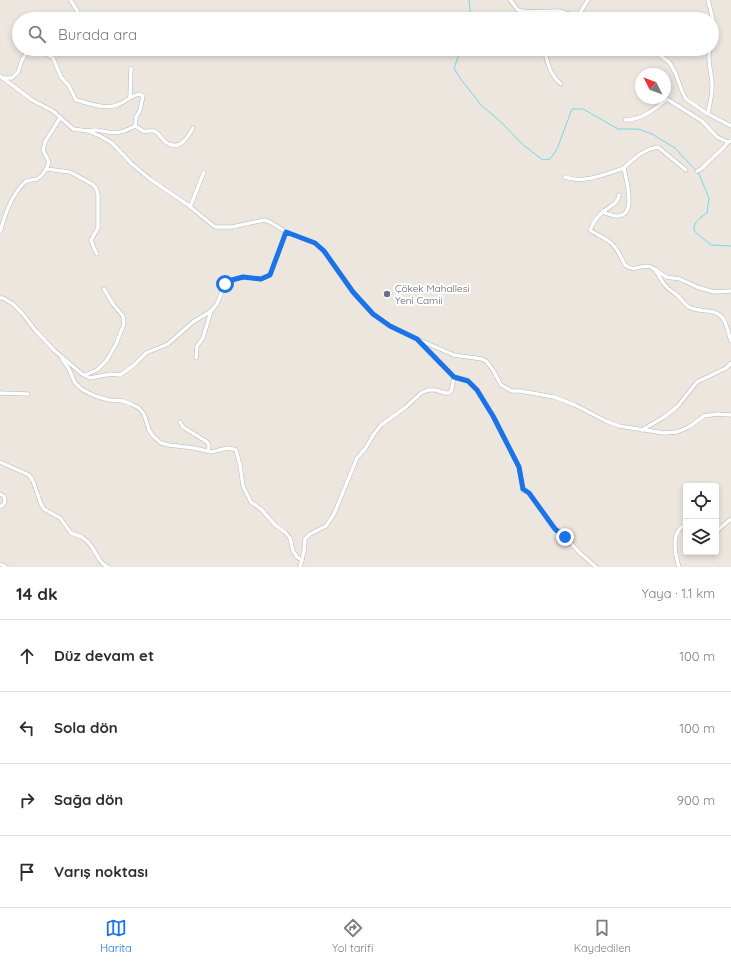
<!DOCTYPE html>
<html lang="tr">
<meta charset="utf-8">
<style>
body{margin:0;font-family:Quicksand,sans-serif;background:#f2f2f3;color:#2b2b33}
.controls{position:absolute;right:12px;bottom:12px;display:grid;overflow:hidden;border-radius:4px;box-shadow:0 2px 6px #0003}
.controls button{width:36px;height:36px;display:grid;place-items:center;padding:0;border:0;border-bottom:1px solid #e1e1e2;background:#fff;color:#2b2b33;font:20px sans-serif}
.compass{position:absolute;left:635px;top:68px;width:36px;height:36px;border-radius:50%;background:#fff;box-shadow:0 2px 6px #0003;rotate:312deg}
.stop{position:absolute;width:12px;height:12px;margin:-9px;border:3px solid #1a73e8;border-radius:50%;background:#fff}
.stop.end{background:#1a73e8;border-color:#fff;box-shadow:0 1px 4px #0008}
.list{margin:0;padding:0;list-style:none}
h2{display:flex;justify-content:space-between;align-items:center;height:52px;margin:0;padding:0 16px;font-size:17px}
h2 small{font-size:13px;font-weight:400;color:#7c7c81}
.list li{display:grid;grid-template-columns:26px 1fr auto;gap:12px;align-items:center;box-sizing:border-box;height:72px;padding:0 16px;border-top:1px solid #e1e1e2}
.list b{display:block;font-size:15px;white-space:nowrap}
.list em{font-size:13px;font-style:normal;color:#7c7c81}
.icon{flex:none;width:22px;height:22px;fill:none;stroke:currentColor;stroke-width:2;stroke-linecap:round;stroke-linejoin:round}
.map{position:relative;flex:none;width:731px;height:567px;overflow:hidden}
.search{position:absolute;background:#fff;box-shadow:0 2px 6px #0003;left:12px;right:12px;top:12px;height:44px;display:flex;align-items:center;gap:10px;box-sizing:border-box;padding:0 14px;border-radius:22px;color:#7c7c81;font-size:15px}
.sheet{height:340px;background:#fff}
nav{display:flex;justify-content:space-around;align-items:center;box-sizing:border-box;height:56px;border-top:1px solid #e1e1e2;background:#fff;font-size:11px;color:#7c7c81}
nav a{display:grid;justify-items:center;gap:2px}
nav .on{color:#1a73e8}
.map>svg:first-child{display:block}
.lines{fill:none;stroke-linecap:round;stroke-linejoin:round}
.stream{stroke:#76d5eb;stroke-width:1}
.minor-casing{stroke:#b2b6bf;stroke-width:4.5}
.minor{stroke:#fff;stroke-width:3.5}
.route{stroke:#1a73e8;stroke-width:5}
.worship-dot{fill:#6b7280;stroke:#fff;stroke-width:1.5}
.labels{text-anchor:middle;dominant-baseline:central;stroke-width:4;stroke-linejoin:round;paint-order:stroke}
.worship-label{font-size:10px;fill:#5b616d;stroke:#fff;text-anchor:start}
</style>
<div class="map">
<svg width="731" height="567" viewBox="0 0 731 567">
<rect width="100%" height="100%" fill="#ede6df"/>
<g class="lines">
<g class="stream">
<path d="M469 0 471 19"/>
<path d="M461 49 454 68 460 78 481 105 503 124 522 144 543 160 550 159 557 149 572 109H583L618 129H638L652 134 675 148 699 174 709 198 707 213C700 218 693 222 694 231L711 245 731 246"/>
</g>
<defs>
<g id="minor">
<path d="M510 0 518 10 525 12 559 11 572 15 576 19"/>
<path d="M708 0 714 24 715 33 712 42"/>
<path d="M71 1 78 12 80 19"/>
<path d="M576 19 588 0"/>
<path d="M39 49 53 58 61 77 69 86 76 100C89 103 104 110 117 105 126 102 131 95 140 94L143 96 140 110 136 117 135 126C126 131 118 134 107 132 98 131 99 128 88 131"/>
<path d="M544 49C548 63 549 74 561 84"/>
<path d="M651 49 669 62 675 72 682 91 686 99 708 114 731 126"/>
<path d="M0 76 32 100 53 111 73 129 88 131 100 136 112 143 132 164 150 179 188 205 215 227H232L264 220 270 222 286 232 315 243 324 251 353 292 373 314 390 326 417 339 454 355 482 359 486 361 493 370 501 385 512 391H520L554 397 575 405 606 421 619 426 664 433 677 432 689 427 704 416 717 414 731 415"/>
<path d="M2 78H12L18 72 22 60 29 49"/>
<path d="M130 97 131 68"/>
<path d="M708 114C709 106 712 97 712 88 713 75 706 62 710 49"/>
<path d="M625 120C642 120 655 109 667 99L702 121 717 137 721 139 728 142"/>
<path d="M135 126C138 127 141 130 143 131 148 132 152 129 156 132 160 135 163 141 167 143 180 151 188 137 193 128"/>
<path d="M46 169 70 172 92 184 96 188 98 194V228L91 240 93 246 97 254"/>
<path d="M697 171 701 169 725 146 728 142 731 141"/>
<path d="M565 177C583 184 607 174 624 168"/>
<path d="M619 195C618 204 610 206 604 211 597 216 593 223 590 230 595 234 601 236 607 240 616 245 620 256 625 265 634 273 643 263 651 267 657 270 660 279 664 284 668 289 673 292 678 296 682 300 685 304 689 307 699 313 712 308 721 316 727 322 728 333 731 341"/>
<path d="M190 207 204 172"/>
<path d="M602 212C607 213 613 217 618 216 637 215 626 180 624 168 634 158 644 149 658 147L686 170"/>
<path d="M0 232C5 215 11 195 25 182 28 180 33 180 37 179 43 176 47 168 49 162L43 150 45 142 60 118"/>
<path d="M655 269 666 277 680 279 697 287 714 292 731 291"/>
<path d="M0 298H3L13 304 22 313 36 331 55 351 82 374 90 378 111 374 120 375 126 371 134 365 146 353 168 344 193 322 211 311 217 304 225 284 232 280 243 277 261 279 270 275 286 232"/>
<path d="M419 342 454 377 468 381 477 390 493 416 519 467 523 491"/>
<path d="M196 358 197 346 203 338 211 311"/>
<path d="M62 359 69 369 75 383 83 390 95 396 109 400 123 401 131 404 139 408 144 414 149 430 153 436 161 443 169 445 194 448 211 452 228 448 233 449 236 450 240 465 243 486 251 502 262 510 275 525 285 532 290 538 293 551 297 557 302 560"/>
<path d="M85 375 97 370 107 360 116 344 124 324 123 316 113 304 104 289"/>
<path d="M0 393 28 394"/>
<path d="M180 422 183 427 207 442 209 445 208 451"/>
<path d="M642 430 664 417 677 407 697 382 726 368 731 363"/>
<path d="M0 462 29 475 33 481 41 504 44 509 60 518 71 533 82 537 88 542 92 547 99 559 103 564 108 567"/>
<path d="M523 489 529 493 555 529 565 537 580 553 596 567"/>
<path d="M0 494 4 496 5 502 2 506H0"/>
<path d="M716 533 720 528 731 519"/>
<path d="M0 564 6 567"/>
<path d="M300 567 304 551 305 539 310 534 326 526 334 514 357 458 365 449 374 434 381 425 406 407 421 393 428 390H436L445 393H449L451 391 452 388 454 377"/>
<path d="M679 567C675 554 670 530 686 525"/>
</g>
</defs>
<use href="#minor" class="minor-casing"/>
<use href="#minor" class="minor"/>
</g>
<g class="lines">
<path class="route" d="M225 284 232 280 243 277 261 279 270 275 286 232 315 243 324 251 353 292 373 314 390 326 417 339 454 377 468 381 477 390 493 416 519 467 523 489 529 493 555 529 565 537"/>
</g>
<circle class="worship-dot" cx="387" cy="294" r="4"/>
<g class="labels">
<g class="worship-label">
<text x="395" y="288">Çökek Mahallesi<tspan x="395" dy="12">Yeni Camii</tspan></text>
</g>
</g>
</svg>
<div class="controls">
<button><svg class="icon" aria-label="locate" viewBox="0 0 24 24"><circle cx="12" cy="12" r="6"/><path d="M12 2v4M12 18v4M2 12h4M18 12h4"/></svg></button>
<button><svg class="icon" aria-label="layers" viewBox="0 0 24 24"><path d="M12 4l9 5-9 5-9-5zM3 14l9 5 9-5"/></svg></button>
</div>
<svg class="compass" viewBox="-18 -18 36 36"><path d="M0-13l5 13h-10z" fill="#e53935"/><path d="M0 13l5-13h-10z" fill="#7c7c81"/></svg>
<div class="stop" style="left:225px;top:284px"></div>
<div class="stop end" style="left:565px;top:537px"></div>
<div class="search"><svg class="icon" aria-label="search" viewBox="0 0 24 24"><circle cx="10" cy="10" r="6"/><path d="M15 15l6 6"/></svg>Burada ara</div>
</div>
<section class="sheet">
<h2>14 dk<small>Yaya · 1.1 km</small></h2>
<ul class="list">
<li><svg class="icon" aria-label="ahead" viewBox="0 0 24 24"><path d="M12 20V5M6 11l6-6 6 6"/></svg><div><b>Düz devam et</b></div><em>100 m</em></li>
<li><svg class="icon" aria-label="left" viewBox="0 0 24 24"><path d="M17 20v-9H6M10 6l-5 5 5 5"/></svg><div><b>Sola dön</b></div><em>100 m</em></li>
<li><svg class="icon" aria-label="right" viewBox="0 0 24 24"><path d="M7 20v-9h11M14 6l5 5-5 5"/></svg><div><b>Sağa dön</b></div><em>900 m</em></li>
<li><svg class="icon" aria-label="arrive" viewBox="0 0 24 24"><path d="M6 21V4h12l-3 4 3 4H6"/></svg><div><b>Varış noktası</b></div></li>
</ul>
</section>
<nav>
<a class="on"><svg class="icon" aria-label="map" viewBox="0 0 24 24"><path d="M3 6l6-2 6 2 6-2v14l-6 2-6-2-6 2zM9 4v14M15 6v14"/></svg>Harita</a>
<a><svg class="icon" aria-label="directions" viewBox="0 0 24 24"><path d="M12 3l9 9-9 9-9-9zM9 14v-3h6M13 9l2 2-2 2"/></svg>Yol tarifi</a>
<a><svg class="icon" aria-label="saved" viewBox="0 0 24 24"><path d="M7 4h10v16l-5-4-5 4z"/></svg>Kaydedilen</a>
</nav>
